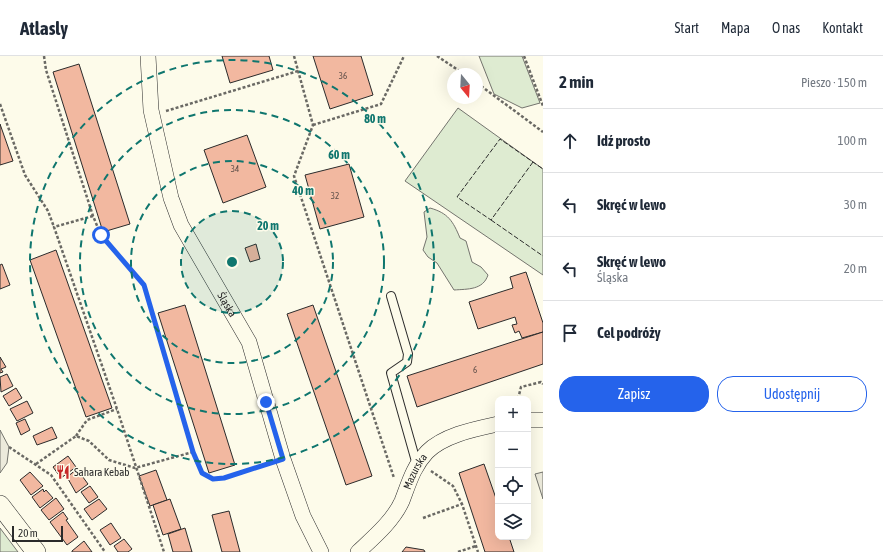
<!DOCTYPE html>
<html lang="pl">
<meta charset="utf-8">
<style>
body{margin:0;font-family:"Asap Condensed",sans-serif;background:#f2f2f3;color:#1f2937}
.controls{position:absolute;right:12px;bottom:12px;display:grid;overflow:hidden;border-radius:8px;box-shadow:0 4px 16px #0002}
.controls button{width:36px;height:36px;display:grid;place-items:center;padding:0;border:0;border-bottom:1px solid #e0e1e3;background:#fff;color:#1f2937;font:20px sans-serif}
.compass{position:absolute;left:447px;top:12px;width:36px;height:36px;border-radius:50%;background:#fff;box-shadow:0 4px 16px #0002;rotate:162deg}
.scale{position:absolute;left:12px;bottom:10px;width:51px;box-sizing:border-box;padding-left:4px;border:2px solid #2b2b2b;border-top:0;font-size:11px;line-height:14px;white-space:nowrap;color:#2b2b2b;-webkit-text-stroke:3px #fdfbea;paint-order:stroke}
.stop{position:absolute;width:12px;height:12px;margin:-9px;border:3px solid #2563eb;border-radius:50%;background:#fff}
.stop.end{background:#2563eb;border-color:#fff;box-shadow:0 1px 4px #0008}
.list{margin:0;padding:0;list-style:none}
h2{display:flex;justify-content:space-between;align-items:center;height:52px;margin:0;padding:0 16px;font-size:17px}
h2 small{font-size:13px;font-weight:400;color:#747a83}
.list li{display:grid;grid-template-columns:26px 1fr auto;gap:12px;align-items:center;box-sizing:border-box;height:64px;padding:0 16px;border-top:1px solid #e0e1e3}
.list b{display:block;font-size:15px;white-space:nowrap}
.list p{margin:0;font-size:13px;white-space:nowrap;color:#747a83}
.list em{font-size:13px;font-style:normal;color:#747a83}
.actions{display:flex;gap:8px;padding:12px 16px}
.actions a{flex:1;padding:9px 0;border:1px solid #2563eb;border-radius:16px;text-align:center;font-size:14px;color:#2563eb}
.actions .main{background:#2563eb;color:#fff}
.icon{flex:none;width:22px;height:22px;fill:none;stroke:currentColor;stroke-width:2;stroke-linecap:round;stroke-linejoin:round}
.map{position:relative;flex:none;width:543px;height:496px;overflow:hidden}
header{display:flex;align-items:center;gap:24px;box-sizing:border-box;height:56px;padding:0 20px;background:#fff;border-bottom:1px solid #e0e1e3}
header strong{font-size:19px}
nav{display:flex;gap:22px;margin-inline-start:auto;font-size:14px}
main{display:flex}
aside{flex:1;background:#fff}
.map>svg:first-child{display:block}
.green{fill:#deebd1;stroke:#74746e}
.parking{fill:#eceadb;stroke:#74746e}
.building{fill:#f2b8a0;stroke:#2b2b2b}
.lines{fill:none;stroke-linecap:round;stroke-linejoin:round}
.service-casing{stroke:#2b2b2b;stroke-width:10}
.minor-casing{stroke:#2b2b2b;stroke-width:16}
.tertiary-casing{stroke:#2b2b2b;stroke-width:20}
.path{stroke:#6a6964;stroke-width:2.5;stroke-dasharray:3 2;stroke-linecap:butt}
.service{stroke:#fdfbea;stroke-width:8}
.minor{stroke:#fdfbea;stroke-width:15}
.tertiary{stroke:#fdfbea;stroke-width:19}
.fence{stroke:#2b2b2b;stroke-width:1;stroke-dasharray:5 2;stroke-linecap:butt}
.route{stroke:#2563eb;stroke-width:5}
.ring{fill:none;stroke:#0f766e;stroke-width:2;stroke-dasharray:7 5}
.labels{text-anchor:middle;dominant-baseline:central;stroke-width:3;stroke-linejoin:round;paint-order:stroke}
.number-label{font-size:9px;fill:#5d4e48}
.street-label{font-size:11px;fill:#2b2b2b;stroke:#fdfbea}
.poi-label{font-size:11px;fill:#2b2b2b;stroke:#fdfbea;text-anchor:start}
.centre{fill:#0f766e;stroke:#fdfbea;stroke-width:2}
.ring-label{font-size:12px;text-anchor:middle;font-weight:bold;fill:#0f766e;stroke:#fdfbea;stroke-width:3;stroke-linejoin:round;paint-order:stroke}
</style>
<header>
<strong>Atlasly</strong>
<nav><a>Start</a><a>Mapa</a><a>O nas</a><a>Kontakt</a></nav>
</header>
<main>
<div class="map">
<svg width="543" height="496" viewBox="0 0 543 496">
<rect width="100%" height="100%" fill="#fdfbea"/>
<g class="green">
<path d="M479 0H522L540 47 522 52 494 38Z"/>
<path d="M458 52 543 113V219L405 125Z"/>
<path d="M430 152C448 157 453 165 460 182L466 185 472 206 481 211 488 219C483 234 468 233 454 234L437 207 428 201 423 194 427 181 424 156Z"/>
<path d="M0 472 18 496H0Z"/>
</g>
<g class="parking">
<path d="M0 374 9 391 7 407 0 417Z"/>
<path d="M543 416V443L535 418Z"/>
</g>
<g class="building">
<path d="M222 0H269L273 14 230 27Z"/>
<path d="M313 0H361L373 39 330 53Z"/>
<path d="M79 8 130 168 103 176 53 16Z"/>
<path d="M0 68 13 105 0 109Z"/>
<path d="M247 79 266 131 223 147 204 94Z"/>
<path d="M349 108 364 161 320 173 305 119Z"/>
<path d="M256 188 260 203 250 206 245 192Z"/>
<path d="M56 194 112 352 86 361 30 204Z"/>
<path d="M2 208 10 229 0 233V209Z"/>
<path d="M526 216 543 267V276L522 282 519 275 515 277 512 269 517 268 515 261 478 273 469 246 513 232 510 221Z"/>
<path d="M185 249 235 409 209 417 158 257Z"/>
<path d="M313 249 372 420 346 429 287 258Z"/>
<path d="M543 276V308L417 351 407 320Z"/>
<path d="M0 301 6 311 1 313 3 316 0 317Z"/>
<path d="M7 318 13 330 1 336 0 321Z"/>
<path d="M16 332 22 342 9 350 3 340Z"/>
<path d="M27 345 33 357 17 365 10 353Z"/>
<path d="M25 363 30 374 21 379 16 367Z"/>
<path d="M52 371 57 382 37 389 33 380Z"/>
<path d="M68 400 76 411 61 422 53 411Z"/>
<path d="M484 408 498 448V481H509L514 496H485L459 417Z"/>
<path d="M77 413 88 428 76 437 67 421Z"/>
<path d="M156 414 167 444 150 450 139 420Z"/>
<path d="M30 416 43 430 31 439 20 424Z"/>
<path d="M90 430 98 441 89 447 81 436Z"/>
<path d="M43 433 44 436 46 434 53 442 40 452 32 441Z"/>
<path d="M56 442 64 453 49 464 41 454Z"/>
<path d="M99 443 107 453 92 464 84 453Z"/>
<path d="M170 443 181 473 163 479 153 449Z"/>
<path d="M229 455 240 496H222L212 459Z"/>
<path d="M63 456 68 463 66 464 78 481 67 489 50 466Z"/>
<path d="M111 467 121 482 110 489 100 474Z"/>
<path d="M185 472 192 496H173L168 478Z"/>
<path d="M124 483 132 493 128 496H118L114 490Z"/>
<path d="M84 485 92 496H72V495Z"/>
<path d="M406 491 424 494 425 496H402Z"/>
</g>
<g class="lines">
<defs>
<path id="service" d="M391 240 408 298 407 306 391 317 417 409"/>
<g id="minor">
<path id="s1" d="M148 0 151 54 171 142 181 169 249 286 283 403 303 460 321 496"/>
<path d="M528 364H543"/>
<path id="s2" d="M358 496C374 481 393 465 402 445 409 427 413 411 427 396 444 379 475 373 498 368"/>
</g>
<path id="tertiary" d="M0 449 36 496"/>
</defs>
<use href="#service" class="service-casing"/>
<use href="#minor" class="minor-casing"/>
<use href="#tertiary" class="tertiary-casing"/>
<g class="path">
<path d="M44 0 46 14 93 160 101 179 144 229 193 396 202 417 213 423 224 422 269 407"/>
<path d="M294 0 313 69 294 120 394 422"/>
<path d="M437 0 464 18"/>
<path d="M524 0 543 50"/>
<path d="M477 27 543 76"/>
<path d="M0 48 25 119 48 155 54 171"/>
<path d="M166 55 298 15"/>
<path d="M313 69 381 48 404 0"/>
<path d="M93 160 54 171 117 353 164 496"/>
<path d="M518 343 521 331 541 326 543 328"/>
<path d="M76 380 87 364 117 353"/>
<path d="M9 391 51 419 105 496"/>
<path d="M36 408 76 380 89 385 109 404 135 412 193 396"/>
<path d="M431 415 453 430 462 448 478 496"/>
<path d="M423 462 462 448"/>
<path d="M458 496 476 490"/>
</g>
<use href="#service" class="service"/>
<use href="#minor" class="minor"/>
<use href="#tertiary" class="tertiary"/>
<g class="fence">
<path d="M533 106 491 164 457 141 500 83 543 113"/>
<path d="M491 164 543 200"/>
</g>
</g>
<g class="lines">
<path class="route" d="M101 179 144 229 193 396 202 417 213 423 224 422 283 403 266 346"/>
</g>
<circle cx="232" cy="206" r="51" fill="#0f766e" fill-opacity=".12"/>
<g class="ring">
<circle cx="232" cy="206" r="51"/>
<circle cx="232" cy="206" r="101"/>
<circle cx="232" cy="206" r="152"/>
<circle cx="232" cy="206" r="202"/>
</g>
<defs>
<symbol id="restaurant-bare" viewBox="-9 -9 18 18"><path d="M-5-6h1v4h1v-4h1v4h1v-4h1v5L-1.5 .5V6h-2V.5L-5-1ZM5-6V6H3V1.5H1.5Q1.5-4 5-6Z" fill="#c62828" stroke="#fdfbea" stroke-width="2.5" paint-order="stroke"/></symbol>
</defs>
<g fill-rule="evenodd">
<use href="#restaurant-bare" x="53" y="406" width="20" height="20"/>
</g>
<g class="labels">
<g class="number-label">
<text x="343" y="20">36</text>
<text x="235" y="113">34</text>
<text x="335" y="140">32</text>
<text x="475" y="314">6</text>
</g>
<g class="street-label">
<text stroke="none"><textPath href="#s1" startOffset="265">Śląska</textPath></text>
<text stroke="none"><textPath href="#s2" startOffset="100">Mazurska</textPath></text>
</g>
<g class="poi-label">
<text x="74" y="416">Sahara Kebab</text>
</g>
</g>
<circle cx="232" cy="206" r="6" class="centre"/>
<g class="ring-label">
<text x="375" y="67">80 m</text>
<text x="339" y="103">60 m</text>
<text x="303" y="139">40 m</text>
<text x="268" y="174">20 m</text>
</g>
</svg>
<div class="controls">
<button>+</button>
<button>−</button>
<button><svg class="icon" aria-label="locate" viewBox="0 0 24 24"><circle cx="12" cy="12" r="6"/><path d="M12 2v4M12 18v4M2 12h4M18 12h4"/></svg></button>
<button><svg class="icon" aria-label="layers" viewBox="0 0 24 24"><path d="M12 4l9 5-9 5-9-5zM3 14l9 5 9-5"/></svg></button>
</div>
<svg class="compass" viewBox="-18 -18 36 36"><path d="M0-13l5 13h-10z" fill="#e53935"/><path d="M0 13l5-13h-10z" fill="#747a83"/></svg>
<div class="scale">20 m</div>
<div class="stop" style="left:101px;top:179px"></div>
<div class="stop end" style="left:266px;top:346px"></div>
</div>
<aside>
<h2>2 min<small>Pieszo · 150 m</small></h2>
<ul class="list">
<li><svg class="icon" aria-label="ahead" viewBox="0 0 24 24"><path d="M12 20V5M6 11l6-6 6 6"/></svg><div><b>Idź prosto</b></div><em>100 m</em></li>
<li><svg class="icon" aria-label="left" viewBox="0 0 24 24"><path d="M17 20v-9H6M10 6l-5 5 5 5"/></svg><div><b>Skręć w lewo</b></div><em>30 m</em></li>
<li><svg class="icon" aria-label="left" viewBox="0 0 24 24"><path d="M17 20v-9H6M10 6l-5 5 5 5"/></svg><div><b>Skręć w lewo</b><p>Śląska</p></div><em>20 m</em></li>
<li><svg class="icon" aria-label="arrive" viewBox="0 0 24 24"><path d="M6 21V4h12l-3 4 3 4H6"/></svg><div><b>Cel podróży</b></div></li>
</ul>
<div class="actions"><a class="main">Zapisz</a><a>Udostępnij</a></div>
</aside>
</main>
